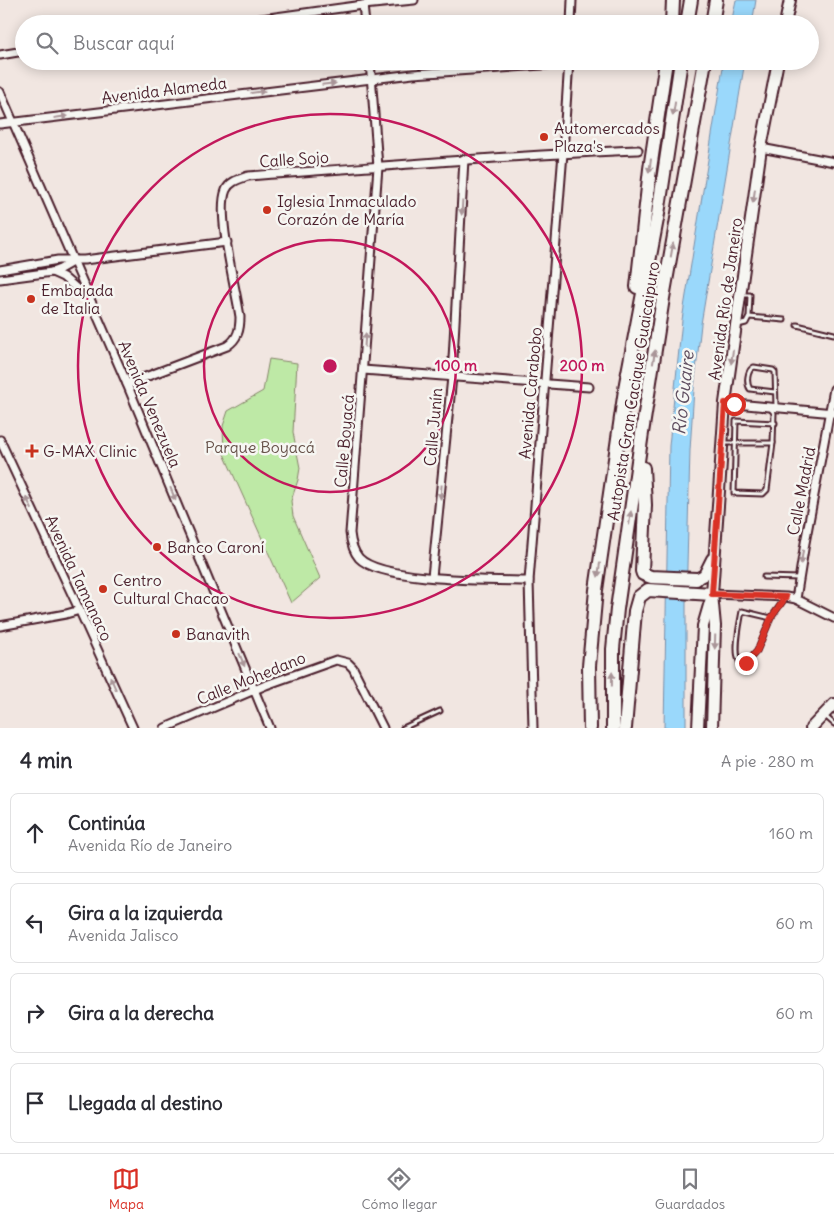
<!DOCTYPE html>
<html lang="es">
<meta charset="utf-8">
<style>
body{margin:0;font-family:Delius,sans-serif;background:#f2f2f3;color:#2b2b33}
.stop{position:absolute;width:15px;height:15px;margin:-11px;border:4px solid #d93025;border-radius:50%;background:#fff}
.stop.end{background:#d93025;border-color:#fff;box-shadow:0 1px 5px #0008}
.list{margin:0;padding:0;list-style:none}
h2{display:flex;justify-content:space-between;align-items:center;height:65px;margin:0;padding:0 20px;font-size:21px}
h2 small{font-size:16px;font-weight:400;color:#7c7c81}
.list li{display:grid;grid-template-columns:32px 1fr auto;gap:15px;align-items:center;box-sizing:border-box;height:80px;margin:0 10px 10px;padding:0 10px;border:1px solid #e1e1e2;border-radius:8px}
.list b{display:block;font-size:19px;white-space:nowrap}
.list p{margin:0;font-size:16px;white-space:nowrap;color:#7c7c81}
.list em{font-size:16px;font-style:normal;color:#7c7c81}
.icon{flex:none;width:28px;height:28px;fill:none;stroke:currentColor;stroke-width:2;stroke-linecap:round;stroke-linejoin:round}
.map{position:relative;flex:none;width:834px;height:728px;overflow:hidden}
.search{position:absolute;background:#fff;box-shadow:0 2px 12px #0003;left:15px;right:15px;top:15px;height:55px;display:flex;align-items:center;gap:12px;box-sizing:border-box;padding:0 18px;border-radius:28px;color:#7c7c81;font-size:19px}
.sheet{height:425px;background:#fff}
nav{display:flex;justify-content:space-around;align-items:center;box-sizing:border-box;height:70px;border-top:1px solid #e1e1e2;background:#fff;font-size:14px;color:#7c7c81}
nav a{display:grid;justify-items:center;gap:2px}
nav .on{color:#d93025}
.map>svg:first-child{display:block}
.green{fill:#bee9a6;stroke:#848468}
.water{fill:#9ad8fb;stroke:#7a8ea8}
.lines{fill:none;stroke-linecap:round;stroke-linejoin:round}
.lane-casing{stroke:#4a1f2b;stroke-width:7}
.street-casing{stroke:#4a1f2b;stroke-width:11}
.secondary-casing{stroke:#4a1f2b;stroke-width:14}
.highway-casing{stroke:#4a1f2b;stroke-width:16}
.lane{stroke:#f6f6f2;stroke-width:3}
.street{stroke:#f6f6f2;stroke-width:7}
.secondary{stroke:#f6f6f2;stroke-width:10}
.highway{stroke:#f6f6f2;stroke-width:12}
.oneway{fill:#a99598}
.route{stroke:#d93025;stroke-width:6}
.ring{fill:none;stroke:#c2185b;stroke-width:2.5}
.poi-dot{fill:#c8321e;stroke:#f6f6f2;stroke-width:2}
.labels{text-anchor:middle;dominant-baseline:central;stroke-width:5;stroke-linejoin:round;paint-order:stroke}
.street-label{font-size:16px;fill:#4a1f2b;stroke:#f6f6f2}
.poi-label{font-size:16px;fill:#4a1f2b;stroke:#f6f6f2;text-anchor:start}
.park-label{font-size:16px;fill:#67524a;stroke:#f6f6f2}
.water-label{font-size:18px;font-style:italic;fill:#5e4d5f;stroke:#f6f6f2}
.centre{fill:#c2185b;stroke:#f6f6f2;stroke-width:2.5}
.ring-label{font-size:15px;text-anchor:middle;font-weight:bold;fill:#c2185b;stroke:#f6f6f2;stroke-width:5;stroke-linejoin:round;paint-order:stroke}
</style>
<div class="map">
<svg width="834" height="728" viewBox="0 0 834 728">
<rect width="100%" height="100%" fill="#f1e6e1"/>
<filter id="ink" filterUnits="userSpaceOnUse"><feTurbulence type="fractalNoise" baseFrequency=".02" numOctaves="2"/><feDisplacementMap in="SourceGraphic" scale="10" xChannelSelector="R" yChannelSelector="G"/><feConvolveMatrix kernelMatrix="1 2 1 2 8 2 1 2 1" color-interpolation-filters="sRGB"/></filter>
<g filter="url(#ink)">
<path class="green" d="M269 359 297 363 293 432 300 468 298 480 291 501 293 516 320 578 291 603 224 454 223 426 228 411 263 391Z"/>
<g class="water">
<path d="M736 0H756L752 24H731Z"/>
<path d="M724 61H745L701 324 694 389 690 450 686 604V728H664L669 446 682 320Z"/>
</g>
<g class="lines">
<defs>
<g id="lane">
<path d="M749 317 784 320"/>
<path d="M738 325 746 323 749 317 750 295H743"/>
<path d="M797 325 834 334"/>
<path d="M775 392 750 389C746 383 747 370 754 367L773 370 775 372 776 407"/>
<path d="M724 443H773L774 413 770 408"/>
<path d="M773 443 767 490 763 494 734 493 736 421 775 423"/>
<path d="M764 577 799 578"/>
<path d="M771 618 742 611C740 623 733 652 740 663H746L757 651 771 618 786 597"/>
<path d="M825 716 834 724"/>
<path d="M403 728 440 711"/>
</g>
<g id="street">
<path d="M363 5 365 24"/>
<path d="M225 24 363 5 414 0"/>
<path d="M571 24 572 0"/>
<path d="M0 55 24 51"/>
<path d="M370 61 378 167 350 533C351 543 353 551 359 558 382 582 494 580 529 581"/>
<path d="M0 92 127 384 270 728"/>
<path d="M0 124 413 74 601 61"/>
<path d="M761 148 834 162"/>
<path d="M0 270 58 260H84L227 242"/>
<path d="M52 272 63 277 90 300"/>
<path d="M0 279 52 272 60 269 74 261"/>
<path d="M363 370 589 387"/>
<path d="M127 384 227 346C238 339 240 329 240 317 236 288 216 214 226 190 230 181 240 179 248 176 378 167 508 155 638 150"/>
<path d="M725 403 834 413"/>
<path d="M0 440 78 607 133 728"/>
<path d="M432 577 452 377 464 159"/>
<path d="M712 594 786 597 796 599 834 618"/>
<path d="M796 599 805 543 834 389"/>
<path d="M0 626 66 614 80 610"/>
<path d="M165 728 266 685 336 660 348 663 353 668 383 728"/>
<path d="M533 728 529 581 563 153 569 61"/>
</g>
<g id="secondary">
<path d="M785 24 790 0"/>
<path d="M696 579 704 575 712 559"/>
<path d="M698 728 703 626 710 602"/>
<path d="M712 728 715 626 712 594 725 403 761 148 778 61"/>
<path d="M811 728 834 704"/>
</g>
<g id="highway">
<path d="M672 24 673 0"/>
<path d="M687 24 691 0"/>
<path d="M712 24 716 0"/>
<path d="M637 287 650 169 666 61"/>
<path d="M643 468 645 505 642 571 643 574 651 577 696 579"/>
<path d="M590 728 589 666 596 590 626 383 658 214 681 61"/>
<path d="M613 728V649L617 609 642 433 663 298 705 61"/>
<path d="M625 728 635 611 639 597 648 590 712 594"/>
</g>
</defs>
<use href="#lane" class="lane-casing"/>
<use href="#street" class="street-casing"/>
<use href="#secondary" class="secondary-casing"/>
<use href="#highway" class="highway-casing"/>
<use href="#lane" class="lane"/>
<use href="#street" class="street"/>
<use href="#secondary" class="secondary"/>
<use href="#highway" class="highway"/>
</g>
<defs><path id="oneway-solid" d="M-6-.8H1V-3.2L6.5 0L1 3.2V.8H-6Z" transform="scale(1.25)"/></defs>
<g class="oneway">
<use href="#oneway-solid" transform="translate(329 84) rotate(-6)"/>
<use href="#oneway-solid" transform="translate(258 92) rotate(-7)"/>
<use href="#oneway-solid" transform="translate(674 109) rotate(99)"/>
<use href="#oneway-solid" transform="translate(61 117) rotate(-7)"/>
<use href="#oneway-solid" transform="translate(650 166) rotate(98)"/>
<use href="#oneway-solid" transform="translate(754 196) rotate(98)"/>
<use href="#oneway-solid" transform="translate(462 208) rotate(93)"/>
<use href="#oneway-solid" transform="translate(672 250) rotate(-80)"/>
<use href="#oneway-solid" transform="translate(365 340) rotate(-86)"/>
<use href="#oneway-solid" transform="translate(654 357) rotate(-81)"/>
<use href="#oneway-solid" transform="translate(732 357) rotate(98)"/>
<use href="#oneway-solid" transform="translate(441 492) rotate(95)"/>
<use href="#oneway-solid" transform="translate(173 494) rotate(68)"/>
<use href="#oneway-solid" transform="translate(29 503) rotate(-115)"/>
<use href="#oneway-solid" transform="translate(630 518) rotate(-82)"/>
<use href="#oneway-solid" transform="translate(802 557) rotate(99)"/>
<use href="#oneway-solid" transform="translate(599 570) rotate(98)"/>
<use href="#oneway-solid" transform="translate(715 642) rotate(92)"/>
<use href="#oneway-solid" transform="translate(242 660) rotate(68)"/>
<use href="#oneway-solid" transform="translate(612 679) rotate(-89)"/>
<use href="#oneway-solid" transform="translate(113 683) rotate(-114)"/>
</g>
</g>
<g class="lines" filter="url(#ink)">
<path class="route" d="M734 404 725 403 712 594 786 597 771 618 757 651 746 663"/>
</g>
<g class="ring">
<circle cx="330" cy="366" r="126"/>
<circle cx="330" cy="366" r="252"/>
</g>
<g class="poi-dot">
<circle cx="544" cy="137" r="5"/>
<circle cx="267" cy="210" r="5"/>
<circle cx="31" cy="299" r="5"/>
<path d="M29.5 443.5h5v5h5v5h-5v5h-5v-5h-5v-5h5z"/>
<circle cx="157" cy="547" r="5"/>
<circle cx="103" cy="589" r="5"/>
<circle cx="176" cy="634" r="5"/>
</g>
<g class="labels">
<g class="street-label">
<text transform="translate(164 90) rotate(-7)">Avenida Alameda</text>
<text transform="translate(294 159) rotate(-4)">Calle Sojo</text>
<text transform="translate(725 299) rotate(-82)">Avenida Río de Janeiro</text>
<text transform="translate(633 391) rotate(-81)">Autopista Gran Cacique Guaicaipuro</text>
<text transform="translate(530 393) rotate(-85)">Avenida Carabobo</text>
<text transform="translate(150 404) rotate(67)">Avenida Venezuela</text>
<text transform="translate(433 427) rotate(-85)">Calle Junín</text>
<text transform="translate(344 441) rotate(-85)">Calle Boyacá</text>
<text transform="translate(801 491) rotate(-79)">Calle Madrid</text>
<text transform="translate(79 578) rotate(65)">Avenida Tamanaco</text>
<text transform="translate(251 678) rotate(-22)">Calle Mohedano</text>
</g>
<g class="poi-label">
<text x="554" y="128">Automercados<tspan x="554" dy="18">Plaza's</tspan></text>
<text x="277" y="201">Iglesia Inmaculado<tspan x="277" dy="18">Corazón de María</tspan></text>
<text x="41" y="290">Embajada<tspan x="41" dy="18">de Italia</tspan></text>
<text x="43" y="451">G-MAX Clinic</text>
<text x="167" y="547">Banco Caroní</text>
<text x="113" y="580">Centro<tspan x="113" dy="18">Cultural Chacao</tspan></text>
<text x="186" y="634">Banavith</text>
</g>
<g class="park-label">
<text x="260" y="447">Parque Boyacá</text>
</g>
<g class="water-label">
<text transform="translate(683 393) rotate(-84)">Río Guaire</text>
</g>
</g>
<circle cx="330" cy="366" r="8" class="centre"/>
<g class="ring-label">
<text x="456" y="371">100 m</text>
<text x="582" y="371">200 m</text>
</g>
</svg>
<div class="stop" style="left:734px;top:404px"></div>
<div class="stop end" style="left:746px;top:663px"></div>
<div class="search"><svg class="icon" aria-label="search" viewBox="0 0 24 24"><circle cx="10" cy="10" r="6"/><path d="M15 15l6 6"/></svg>Buscar aquí</div>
</div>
<section class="sheet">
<h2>4 min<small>A pie · 280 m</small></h2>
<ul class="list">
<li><svg class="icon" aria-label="ahead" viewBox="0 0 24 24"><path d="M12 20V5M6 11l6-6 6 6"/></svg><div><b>Continúa</b><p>Avenida Río de Janeiro</p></div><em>160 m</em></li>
<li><svg class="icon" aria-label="left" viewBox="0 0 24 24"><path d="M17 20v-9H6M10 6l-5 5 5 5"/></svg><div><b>Gira a la izquierda</b><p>Avenida Jalisco</p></div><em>60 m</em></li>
<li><svg class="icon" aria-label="right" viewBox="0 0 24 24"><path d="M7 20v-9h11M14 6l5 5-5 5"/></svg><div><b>Gira a la derecha</b></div><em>60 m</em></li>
<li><svg class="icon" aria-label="arrive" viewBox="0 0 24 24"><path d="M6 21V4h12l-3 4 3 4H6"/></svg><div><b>Llegada al destino</b></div></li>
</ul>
</section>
<nav>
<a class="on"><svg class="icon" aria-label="map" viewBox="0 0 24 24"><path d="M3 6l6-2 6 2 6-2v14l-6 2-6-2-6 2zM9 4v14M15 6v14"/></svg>Mapa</a>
<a><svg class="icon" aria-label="directions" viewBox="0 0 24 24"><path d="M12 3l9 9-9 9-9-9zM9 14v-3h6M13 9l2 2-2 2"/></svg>Cómo llegar</a>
<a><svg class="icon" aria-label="saved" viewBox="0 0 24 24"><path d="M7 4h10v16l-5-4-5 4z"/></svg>Guardados</a>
</nav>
